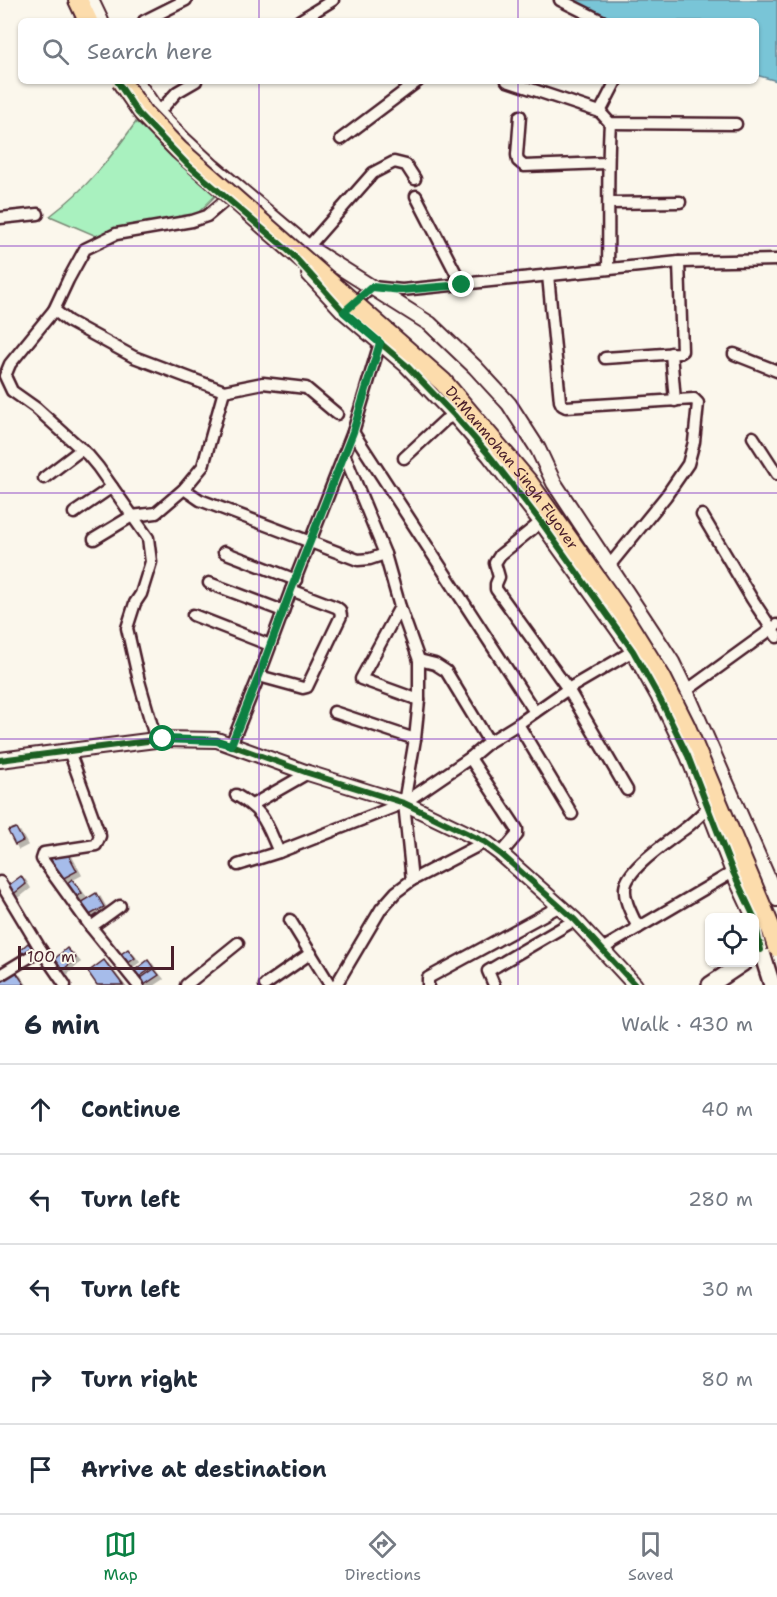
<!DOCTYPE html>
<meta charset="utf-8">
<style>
body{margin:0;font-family:"Shantell Sans",sans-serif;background:#f6f6f7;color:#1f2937}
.controls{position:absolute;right:18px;bottom:18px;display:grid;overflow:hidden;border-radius:9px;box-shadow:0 2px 4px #0004}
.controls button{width:54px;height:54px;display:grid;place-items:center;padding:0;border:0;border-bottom:2px solid #e0e1e3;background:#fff;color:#1f2937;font:30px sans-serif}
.scale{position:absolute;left:18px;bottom:15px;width:156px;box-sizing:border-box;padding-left:6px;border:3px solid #4a1f2b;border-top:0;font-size:16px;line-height:21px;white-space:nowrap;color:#4a1f2b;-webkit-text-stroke:4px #fbf7ec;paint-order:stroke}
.stop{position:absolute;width:18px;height:18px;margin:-14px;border:4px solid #0b8043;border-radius:50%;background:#fff}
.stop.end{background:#0b8043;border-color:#fff;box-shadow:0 2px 6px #0008}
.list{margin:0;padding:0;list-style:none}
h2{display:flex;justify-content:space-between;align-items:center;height:78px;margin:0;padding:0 24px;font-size:26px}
h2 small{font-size:20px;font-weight:400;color:#747a83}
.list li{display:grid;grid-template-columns:39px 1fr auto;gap:18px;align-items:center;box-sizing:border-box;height:90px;padding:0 24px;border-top:2px solid #e0e1e3}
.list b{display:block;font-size:22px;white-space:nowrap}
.list em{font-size:20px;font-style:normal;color:#747a83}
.icon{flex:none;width:33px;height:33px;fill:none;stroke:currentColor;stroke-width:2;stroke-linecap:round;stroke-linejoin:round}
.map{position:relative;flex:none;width:777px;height:985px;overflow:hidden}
.search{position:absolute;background:#fff;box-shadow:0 2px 4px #0004;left:18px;right:18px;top:18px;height:66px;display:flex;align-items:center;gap:15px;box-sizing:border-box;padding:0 21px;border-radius:9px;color:#747a83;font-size:22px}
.sheet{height:528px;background:#fff}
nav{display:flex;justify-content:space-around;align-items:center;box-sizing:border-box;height:84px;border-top:2px solid #e0e1e3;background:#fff;font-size:16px;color:#747a83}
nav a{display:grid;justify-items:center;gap:3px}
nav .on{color:#0b8043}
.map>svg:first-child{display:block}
.green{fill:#a9f1bf;stroke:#7a8875;stroke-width:1.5}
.water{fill:#79c5d7;stroke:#668392;stroke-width:1.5}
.building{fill:#a6bcea;stroke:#4a1f2b;stroke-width:1.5;filter:url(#shadow)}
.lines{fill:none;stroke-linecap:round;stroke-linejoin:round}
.minor-casing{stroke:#4a1f2b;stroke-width:15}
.tertiary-casing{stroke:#4a1f2b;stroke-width:18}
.secondary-casing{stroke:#4a1f2b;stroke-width:20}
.trunk-casing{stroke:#4a1f2b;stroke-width:22}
.minor{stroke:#fbf7ec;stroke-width:10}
.tertiary{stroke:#fbf7ec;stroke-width:14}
.secondary{stroke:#fbf7ec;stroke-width:15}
.trunk{stroke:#fcdcac;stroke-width:18}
.trunk-bridge-casing{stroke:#4a1f2b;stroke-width:22;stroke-linecap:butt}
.trunk-bridge{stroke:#fcdcac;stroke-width:18}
.cycleway-casing{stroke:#fbf7ec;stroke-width:10}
.cycleway{stroke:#1b5e20;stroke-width:6}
.route{stroke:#0b8043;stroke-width:8}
.grid{fill:none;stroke:#7b2cbf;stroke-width:1.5;stroke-opacity:0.55}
.labels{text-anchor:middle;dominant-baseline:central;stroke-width:4.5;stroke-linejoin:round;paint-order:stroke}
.street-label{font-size:15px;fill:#4a1f2b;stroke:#fbf7ec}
</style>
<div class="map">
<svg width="777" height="985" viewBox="0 0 777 985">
<defs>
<filter id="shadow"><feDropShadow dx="4" dy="4" stdDeviation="0" flood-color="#0004"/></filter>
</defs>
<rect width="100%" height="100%" fill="#fbf7ec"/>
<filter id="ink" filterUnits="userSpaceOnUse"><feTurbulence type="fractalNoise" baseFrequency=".0167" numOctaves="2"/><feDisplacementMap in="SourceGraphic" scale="12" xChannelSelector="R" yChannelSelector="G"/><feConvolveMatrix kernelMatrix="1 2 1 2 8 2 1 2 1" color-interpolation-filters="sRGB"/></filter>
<g filter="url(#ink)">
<path class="green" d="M136 122 217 194 194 217 124 227 101 238 50 216C88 187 109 160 136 122Z"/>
<path class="water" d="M564 0H777V81L756 75V21H598Z"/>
<g class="building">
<path d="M16 828 23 841 15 845 8 831Z"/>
<path d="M66 850 77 871 60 880 48 860Z"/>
<path d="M21 876 26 884 11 896 5 888Z"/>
<path d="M72 879 82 893 73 900 63 887Z"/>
<path d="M96 893 104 907 86 917 78 904Z"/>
<path d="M28 943 34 950 26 957 20 950Z"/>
<path d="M67 948 76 958 60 973 51 962Z"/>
<path d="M128 949 135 958 124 966 117 957Z"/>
<path d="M104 960 123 985H97L88 972Z"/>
<path d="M148 960 153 967 135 980 131 973Z"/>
<path d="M154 969 159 975 144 985H140L137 981Z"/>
<path d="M16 972 25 985H0V982Z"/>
</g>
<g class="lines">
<defs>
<g id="minor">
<path d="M560 0 602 21"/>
<path d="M144 21 186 0"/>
<path d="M299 21 333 0"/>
<path d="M507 81 600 112 610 123 736 124"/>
<path d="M600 112 616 81"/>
<path d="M158 113 177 92 196 81"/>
<path d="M520 116 517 155 518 161 524 166 607 163"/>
<path d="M341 139 418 81"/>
<path d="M416 196 462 285"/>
<path d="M227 199 207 216 192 221 116 234 85 249 68 280 54 310 68 321 134 357 224 391 263 383 306 388 337 414"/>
<path d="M609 203 680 202"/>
<path d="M0 218 38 214"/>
<path d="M308 247 373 173 394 162 406 165 415 179"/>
<path d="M608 268C609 220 607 171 610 123"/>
<path d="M548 275 560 401 562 405 566 407 694 399 698 403 694 442 688 464 666 496 609 566"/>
<path d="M351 306 372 287 402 290 679 262 777 260"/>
<path d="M54 310 10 364 5 376 12 391 36 408 88 455 98 467 148 538 151 562 141 594 135 603 127 628 139 681 156 740"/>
<path d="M671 353 675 401"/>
<path d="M734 354 777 371"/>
<path d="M605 358 679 353 682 351 679 262"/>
<path d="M353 432 535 712"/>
<path d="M753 437 777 474"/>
<path d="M344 454 385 554 400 607 419 660V700L415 739 404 803 412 880"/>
<path d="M404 458 445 420 454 415"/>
<path d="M44 478 82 449"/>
<path d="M184 489 200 500 358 560 370 559 385 554"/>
<path d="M74 513 112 487"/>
<path d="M702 515 752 599 777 637"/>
<path d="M541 522 500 555 495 563 499 577 496 584V589L568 689 627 790"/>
<path d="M94 539 132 516 156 513 184 489 203 466 224 391"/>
<path d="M224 552 296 580"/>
<path d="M209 583 283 611"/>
<path d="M400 607 361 679 419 700"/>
<path d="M193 615 270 645"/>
<path d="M419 660 435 664 446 671 489 742"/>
<path d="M259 676 303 688 307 687 341 616 340 610 336 607 291 590"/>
<path d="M680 694 686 691 777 625"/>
<path d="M334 712 415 739"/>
<path d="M518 724 572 814"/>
<path d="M231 745 259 676 291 590 353 432 380 343"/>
<path d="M69 751 100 836 96 845 44 853 42 859 91 927 138 985"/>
<path d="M470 758 517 829V835L501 854"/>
<path d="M236 795C265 812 266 823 279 852"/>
<path d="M252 805 308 773"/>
<path d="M238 865 279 852 404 803 470 758 489 742 518 724 568 689 633 651"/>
<path d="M0 882 41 950 65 985"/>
<path d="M290 920 330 985"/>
<path d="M91 927 120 906"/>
<path d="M638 928C633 916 624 902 625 888 627 868 668 842 683 830 692 824 700 815 708 808"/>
<path d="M602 949 733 872"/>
<path d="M0 975 41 950"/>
<path d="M186 985 238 943"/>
<path d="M265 985 311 953"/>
<path d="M336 985 381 909 396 892 412 880 485 842"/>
<path d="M428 985V978L560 906"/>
<path d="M494 985 488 971 575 920"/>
</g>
<g id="tertiary">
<path d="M91 0 101 21"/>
<path d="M136 81 158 113 183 139 213 167 308 247 430 324 475 367 509 404 538 449 554 483 654 634 672 662 686 691 777 899"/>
<path d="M309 274 344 312 406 365 454 415 489 455 541 522 633 651 661 701 688 756 733 872 754 917 761 950"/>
<path d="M0 760 163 739 217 740 308 773 404 803 485 842 501 854 575 920 635 985"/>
</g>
<g id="secondary">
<path d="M761 950 772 985"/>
<path d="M710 985 743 963"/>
</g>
<path id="trunk" d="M78 0 88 21"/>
</defs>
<use href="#minor" class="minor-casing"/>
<use href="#tertiary" class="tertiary-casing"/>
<use href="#secondary" class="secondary-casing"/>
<use href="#trunk" class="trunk-casing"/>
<use href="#minor" class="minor"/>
<use href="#tertiary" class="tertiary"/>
<use href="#secondary" class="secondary"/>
<use href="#trunk" class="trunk"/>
<defs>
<g id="trunk-bridge">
<path id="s1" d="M121 81 143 113 179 150 443 382 528 482 621 613 661 677 686 727 772 931 777 947"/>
</g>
</defs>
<use href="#trunk-bridge" class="trunk-bridge-casing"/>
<use href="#trunk-bridge" class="trunk-bridge"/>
<defs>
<g id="cycleway">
<path d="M117 81 138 113 187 164 292 254 344 312 406 365 454 415 489 455 541 522 633 651 661 701 688 756 733 872 754 917 761 950"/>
<path d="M0 760 163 739 217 740 308 773 404 803 485 842 501 854 575 920 635 985"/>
</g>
</defs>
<use href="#cycleway" class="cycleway-casing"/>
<use href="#cycleway" class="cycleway"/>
</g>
</g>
<g class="lines" filter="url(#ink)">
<path class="route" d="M163 739 216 741 231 745 259 676 291 590 353 432 380 343 344 312 372 287 402 290 462 285"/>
</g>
<path class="grid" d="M259 0V21M518 0V21M259 81V985M518 81V985M0 246H777M0 493H777M0 739H777"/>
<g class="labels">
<g class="street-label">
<text stroke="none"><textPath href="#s1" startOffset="552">Dr.Manmohan Singh Flyover</textPath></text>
</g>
</g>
</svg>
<div class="controls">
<button><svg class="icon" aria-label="locate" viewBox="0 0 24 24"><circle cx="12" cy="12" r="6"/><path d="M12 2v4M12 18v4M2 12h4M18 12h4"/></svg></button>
</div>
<div class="scale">100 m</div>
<div class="stop" style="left:163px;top:739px"></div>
<div class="stop end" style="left:462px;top:285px"></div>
<div class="search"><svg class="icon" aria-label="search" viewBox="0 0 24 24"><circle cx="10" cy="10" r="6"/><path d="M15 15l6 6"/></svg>Search here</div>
</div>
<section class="sheet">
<h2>6 min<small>Walk · 430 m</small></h2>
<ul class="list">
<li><svg class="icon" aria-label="ahead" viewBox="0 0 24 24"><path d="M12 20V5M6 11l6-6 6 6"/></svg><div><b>Continue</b></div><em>40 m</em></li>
<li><svg class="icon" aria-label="left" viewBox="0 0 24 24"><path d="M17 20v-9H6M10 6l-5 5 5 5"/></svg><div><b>Turn left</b></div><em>280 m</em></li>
<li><svg class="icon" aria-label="left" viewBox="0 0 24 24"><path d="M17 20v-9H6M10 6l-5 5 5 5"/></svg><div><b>Turn left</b></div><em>30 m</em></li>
<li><svg class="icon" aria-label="right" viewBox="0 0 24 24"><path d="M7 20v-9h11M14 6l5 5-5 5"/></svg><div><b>Turn right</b></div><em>80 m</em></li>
<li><svg class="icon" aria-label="arrive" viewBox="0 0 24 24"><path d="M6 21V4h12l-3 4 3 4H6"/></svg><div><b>Arrive at destination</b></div></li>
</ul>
</section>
<nav>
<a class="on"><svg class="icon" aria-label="map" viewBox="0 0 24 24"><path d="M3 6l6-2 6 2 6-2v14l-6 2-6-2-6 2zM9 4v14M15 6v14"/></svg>Map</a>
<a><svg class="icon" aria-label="directions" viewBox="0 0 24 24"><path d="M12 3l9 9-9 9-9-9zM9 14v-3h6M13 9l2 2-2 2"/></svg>Directions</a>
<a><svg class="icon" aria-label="saved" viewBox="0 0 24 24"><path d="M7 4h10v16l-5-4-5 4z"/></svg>Saved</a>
</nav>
